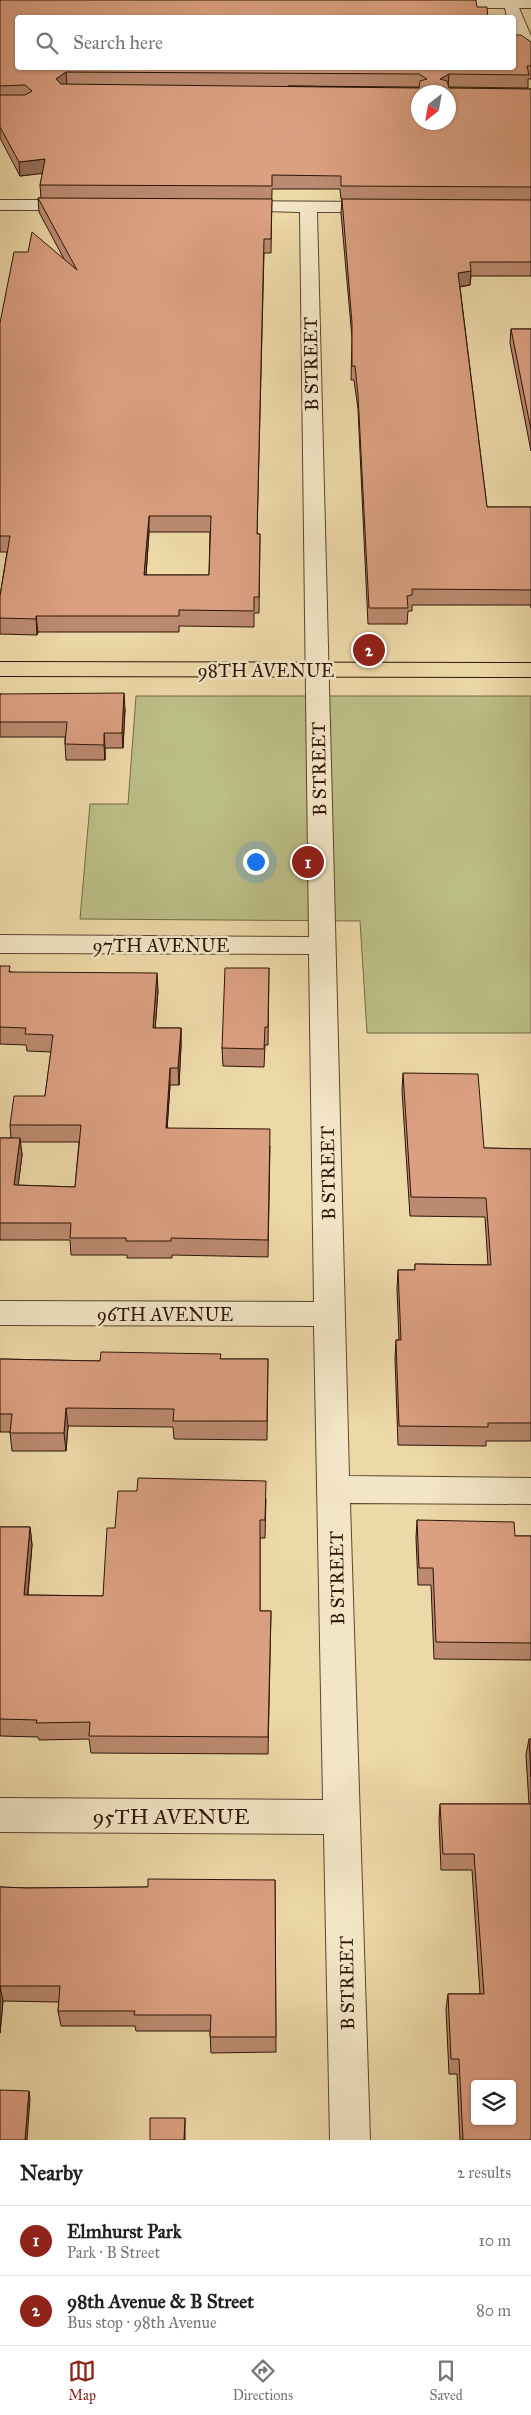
<!DOCTYPE html>
<meta charset="utf-8">
<style>
body{margin:0;font-family:"IM FELL Great Primer",serif;background:#f2f2f2;color:#222}
.controls{position:absolute;right:15px;bottom:15px;display:grid;overflow:hidden;border-radius:5px;box-shadow:0 1px 4px #0004}
.controls button{width:45px;height:45px;display:grid;place-items:center;padding:0;border:0;border-bottom:1px solid #e0e0e0;background:#fff;color:#222;font:25px sans-serif}
.compass{position:absolute;left:411px;top:85px;width:45px;height:45px;border-radius:50%;background:#fff;box-shadow:0 1px 4px #0004;rotate:211deg}
.you{position:absolute;left:255px;top:861px;width:18px;height:18px;margin:-12px;border:4px solid #fff;border-radius:50%;background:#1a73e8;box-shadow:0 0 0 8px #1a73e833}
.badge{display:grid;place-items:center;width:32px;height:32px;border-radius:50%;background:#8f2418;color:#fff;font-size:16px;font-weight:700}
.pin{position:absolute;translate:-50% -50%;border:2px solid #fff;box-shadow:0 1px 5px #0006}
.list{margin:0;padding:0;list-style:none}
h2{display:flex;justify-content:space-between;align-items:center;height:65px;margin:0;padding:0 20px;font-size:21px}
h2 small{font-size:16px;font-weight:400;color:#767676}
.list li{display:grid;grid-template-columns:32px 1fr auto;gap:15px;align-items:center;box-sizing:border-box;height:70px;padding:0 20px;border-top:1px solid #e0e0e0}
.list b{display:block;font-size:19px;white-space:nowrap}
.list p{margin:0;font-size:16px;white-space:nowrap;color:#767676}
.list em{font-size:16px;font-style:normal;color:#767676}
.icon{flex:none;width:28px;height:28px;fill:none;stroke:currentColor;stroke-width:2;stroke-linecap:round;stroke-linejoin:round}
.map{position:relative;flex:none;width:531px;height:2140px;overflow:hidden}
.search{position:absolute;background:#fff;box-shadow:0 1px 4px #0004;left:15px;right:15px;top:15px;height:55px;display:flex;align-items:center;gap:12px;box-sizing:border-box;padding:0 18px;border-radius:5px;color:#767676;font-size:19px}
.sheet{height:205px;background:#fff}
nav{display:flex;justify-content:space-around;align-items:center;box-sizing:border-box;height:70px;border-top:1px solid #e0e0e0;background:#fff;font-size:14px;color:#767676}
nav a{display:grid;justify-items:center;gap:2px}
nav .on{color:#8f2418}
.map>svg:first-child{display:block}
.green{fill:#bbbe85;stroke:#746946}
.lines{fill:none;stroke-linecap:round;stroke-linejoin:round}
.minor-casing{stroke:#5c452e;stroke-width:2}
.primary-casing{stroke:#2c1406;stroke-width:2}
.minor{fill:#f3e6c6;fill-rule:evenodd}
.primary{fill:#edd8a8;fill-rule:evenodd}
.wall{fill:#bc8a70;stroke:#2c1406;fill-rule:evenodd}
.shaded-wall{fill:#99705b;stroke:#2c1406}
.building{fill:#dba082;stroke:#2c1406;fill-rule:evenodd}
.labels{text-anchor:middle;dominant-baseline:central;stroke-width:5;stroke-linejoin:round;paint-order:stroke}
.street-label{font-size:19px;fill:#2c1406;stroke:#f3e6c6}
.near-street-label{font-size:22px;fill:#2c1406;stroke:#f3e6c6}
</style>
<div class="map">
<svg width="531" height="2140" viewBox="0 0 531 2140">
<rect width="100%" height="100%" fill="#edd8a8"/>
<filter id="stains"><feTurbulence type="fractalNoise" baseFrequency=".004" numOctaves="4"/><feColorMatrix values="0 0 0 0 .2 0 0 0 0 .09 0 0 0 0 .02 0 0 0 .5 -.17"/></filter>
<radialGradient id="worn" r=".72"><stop offset=".6" stop-color="#630" stop-opacity="0"/><stop offset="1" stop-color="#630" stop-opacity=".3"/></radialGradient>
<path class="green" d="M136 696H531V1033H367L360 921 80 919 90 804H128Z"/>
<g class="lines">
<defs>
<g id="minor">
<path d="M438 0H531V8H519L531 36V54C518 51 514 29 514 18H507L505 8H439L432 4Z"/>
<path d="M0 200H77L83 201 85 205 83 209 77 210H0Z"/>
<path d="M235 201 380 202 386 203 388 207 386 211 380 212H317L349 1476 531 1478V1504L350 1503 370 2140H330L324 1834 0 1832V1798L323 1800 314 1326 0 1325V1301L314 1302 309 954 0 953V935L309 937 300 212 229 210 227 206 229 202Z"/>
</g>
<path id="primary" d="M0 662 531 663V677L0 676Z"/>
</defs>
<use href="#minor" class="minor-casing"/>
<use href="#primary" class="primary-casing"/>
<use href="#minor" class="minor"/>
<use href="#primary" class="primary"/>
</g>
<g class="wall">
<path d="M0 0 18 18 531 42V79H528V88L448 87 449 88 531 89V276H471L470 285 460 287 487 507H531V608V605H412V611H408L407 624H368L358 409 354 380H351L352 338 341 213 342 199H341L340 189H272L271 253H264L257 534H260L259 613H254V627L179 626V632H38L37 635 0 634V596L7 552H0V323L64 259 39 212 38 198H41L40 185 43 173 20 176 0 138ZM288 86 418 87H419V88ZM149 532H210L209 575H146Z"/>
<path d="M511 329H531V451L510 343Z"/>
<path d="M0 694 125 709 123 748H105V760H66L65 744V737H0Z"/>
<path d="M0 966 11 972 158 990 155 1028H181V1045L179 1085H170L167 1128 270 1146 268 1257 172 1255V1258H127V1255H71L70 1240H0V1138H11L10 1125 45 1096 51 1052 27 1051 26 1045 0 1044ZM20 1142H79L75 1187 18 1185 22 1155Z"/>
<path d="M269 968 268 1045H265L264 1067 223 1066 222 1048Z"/>
<path d="M403 1073 484 1148 531 1149V1441H486V1446L398 1445 395 1358 396 1340H399L397 1289 398 1270H415V1264L488 1265 485 1217 410 1216 402 1091Z"/>
<path d="M0 1359 100 1361 221 1359H268L267 1440 174 1439 173 1427 68 1426 66 1451H12L10 1432H0Z"/>
<path d="M266 1499 265 1538H260V1611H271L268 1754 91 1753 89 1739 39 1740 38 1737 0 1736V1527H30L32 1545 28 1595 103 1596 115 1528Z"/>
<path d="M417 1520 515 1536H531V1660L434 1659 431 1585H418L416 1538Z"/>
<path d="M529 1739H531V2140H460L457 2074H449L446 2009 448 1994H480L472 1870H441L439 1820 440 1804H529L526 1755Z"/>
<path d="M275 1880 276 2052 211 2053 210 2031H136L135 2026H61L58 2011 59 2002 3 2001 0 2033V1887L26 1888 148 1887Z"/>
</g>
<g class="shaded-wall">
<path d="M66 72 67 85 57 92 56 79Z"/>
<path d="M449 74 448 87 440 79Z"/>
<path d="M45 159 46 173 20 176 19 162Z"/>
<path d="M471 271 470 285 457 287 458 273Z"/>
<path d="M149 516V532L145 590 144 575Z"/>
<path d="M36 616 38 632 37 635 36 619Z"/>
<path d="M124 693 125 709 123 748 122 733Z"/>
<path d="M104 733 105 748V760L104 745Z"/>
<path d="M157 973 158 990 154 1045 153 1028Z"/>
<path d="M181 1028V1045L179 1085 178 1068Z"/>
<path d="M170 1068V1085L166 1145V1128Z"/>
<path d="M20 1138 22 1155 16 1202 14 1185Z"/>
<path d="M66 1408 68 1426 66 1451 64 1433Z"/>
<path d="M30 1527 32 1545 26 1612 24 1595Z"/>
<path d="M0 1986 3 2001 0 2033Z"/>
<path d="M29 2091 30 2099 27 2140H25Z"/>
<path d="M185 2118V2140H184Z"/>
</g>
<g class="building">
<path d="M0 0H476L477 7H487L488 18H18V68H514V35H521L531 42V66H527L529 75 449 74 440 79 447 81 449 88 531 89V187L341 186V176L272 175V186L40 185 45 159 19 162 0 127V95H25L32 91 25 85 0 86ZM66 72 419 74 427 79 420 81 419 88 61 84 56 79ZM418 92H448V122H418Z"/>
<path d="M38 198 272 199 271 239H264L257 534H260L259 597H254V611L179 610V616H36V619L0 618V596L10 536H0V323L14 252H28L32 232 77 270ZM149 516H211L209 575H144Z"/>
<path d="M342 199 531 200V262H470L471 271 458 273 487 507H531V590L412 589V595L407 596 408 608H369L358 395 355 366H352V323Z"/>
<path d="M511 329H531V430Z"/>
<path d="M124 693 122 733H104V745L65 744 67 722H0V694Z"/>
<path d="M0 966H10L9 972 157 973 153 1028H181L178 1068H170L166 1128 270 1129 268 1240 171 1238V1241H126V1238H70L71 1223H0V1138H20L14 1185 75 1187 81 1125H10L14 1096H45L53 1035 25 1034 26 1028 0 1027Z"/>
<path d="M225 968H269L268 1027H265L264 1049 222 1048Z"/>
<path d="M403 1073 478 1074 484 1148 531 1149V1423H488V1427L399 1426 396 1340H401L398 1270H415V1264L491 1265 486 1198 411 1197Z"/>
<path d="M101 1352 221 1354 220 1359H268L267 1421H173L174 1409 66 1408 64 1433H10L12 1414H0V1359L100 1361Z"/>
<path d="M138 1478 266 1481 265 1520H260V1611H271L268 1737 89 1736 90 1722 36 1723 37 1720 0 1719V1527H30L24 1595 103 1596 107 1528H115L118 1491H137Z"/>
<path d="M417 1520 514 1522 515 1536H531V1643L436 1642 433 1568H419Z"/>
<path d="M529 1739H531V1777Z"/>
<path d="M440 1804H531V2140H463L459 2059H451L448 1994H484L474 1854H443ZM475 2084H512V2121H475Z"/>
<path d="M148 1879 275 1880 276 2037H210L211 2015H134L135 2011H58L60 1986H0V1887L26 1888 148 1887Z"/>
<path d="M0 2090 29 2091 25 2140H0Z"/>
<path d="M150 2118H185L184 2140H150Z"/>
</g>
<g class="labels">
<g class="street-label">
<text transform="translate(311 364) rotate(-91)">B STREET</text>
<text x="266" y="670">98TH AVENUE</text>
<text transform="translate(319 769) rotate(-91)">B STREET</text>
<text x="161" y="945">97TH AVENUE</text>
<text transform="translate(328 1173) rotate(-91)">B STREET</text>
<text x="165" y="1314">96TH AVENUE</text>
<text transform="translate(337 1578) rotate(-91)">B STREET</text>
<text transform="translate(347 1983) rotate(-91)">B STREET</text>
</g>
<g class="near-street-label">
<text x="171" y="1816">95TH AVENUE</text>
</g>
</g>
<rect width="100%" height="100%" filter="url(#stains)"/>
<rect width="100%" height="100%" fill="url(#worn)"/>
</svg>
<div class="controls">
<button><svg class="icon" aria-label="layers" viewBox="0 0 24 24"><path d="M12 4l9 5-9 5-9-5zM3 14l9 5 9-5"/></svg></button>
</div>
<svg class="compass" viewBox="-18 -18 36 36"><path d="M0-13l5 13h-10z" fill="#e53935"/><path d="M0 13l5-13h-10z" fill="#767676"/></svg>
<div class="you"></div>
<div class="pin badge" style="left:308px;top:862px">1</div>
<div class="pin badge" style="left:369px;top:650px">2</div>
<div class="search"><svg class="icon" aria-label="search" viewBox="0 0 24 24"><circle cx="10" cy="10" r="6"/><path d="M15 15l6 6"/></svg>Search here</div>
</div>
<section class="sheet">
<h2>Nearby<small>2 results</small></h2>
<ul class="list">
<li><span class="badge">1</span><div><b>Elmhurst Park</b><p>Park · B Street</p></div><em>10 m</em></li>
<li><span class="badge">2</span><div><b>98th Avenue &amp; B Street</b><p>Bus stop · 98th Avenue</p></div><em>80 m</em></li>
</ul>
</section>
<nav>
<a class="on"><svg class="icon" aria-label="map" viewBox="0 0 24 24"><path d="M3 6l6-2 6 2 6-2v14l-6 2-6-2-6 2zM9 4v14M15 6v14"/></svg>Map</a>
<a><svg class="icon" aria-label="directions" viewBox="0 0 24 24"><path d="M12 3l9 9-9 9-9-9zM9 14v-3h6M13 9l2 2-2 2"/></svg>Directions</a>
<a><svg class="icon" aria-label="saved" viewBox="0 0 24 24"><path d="M7 4h10v16l-5-4-5 4z"/></svg>Saved</a>
</nav>
